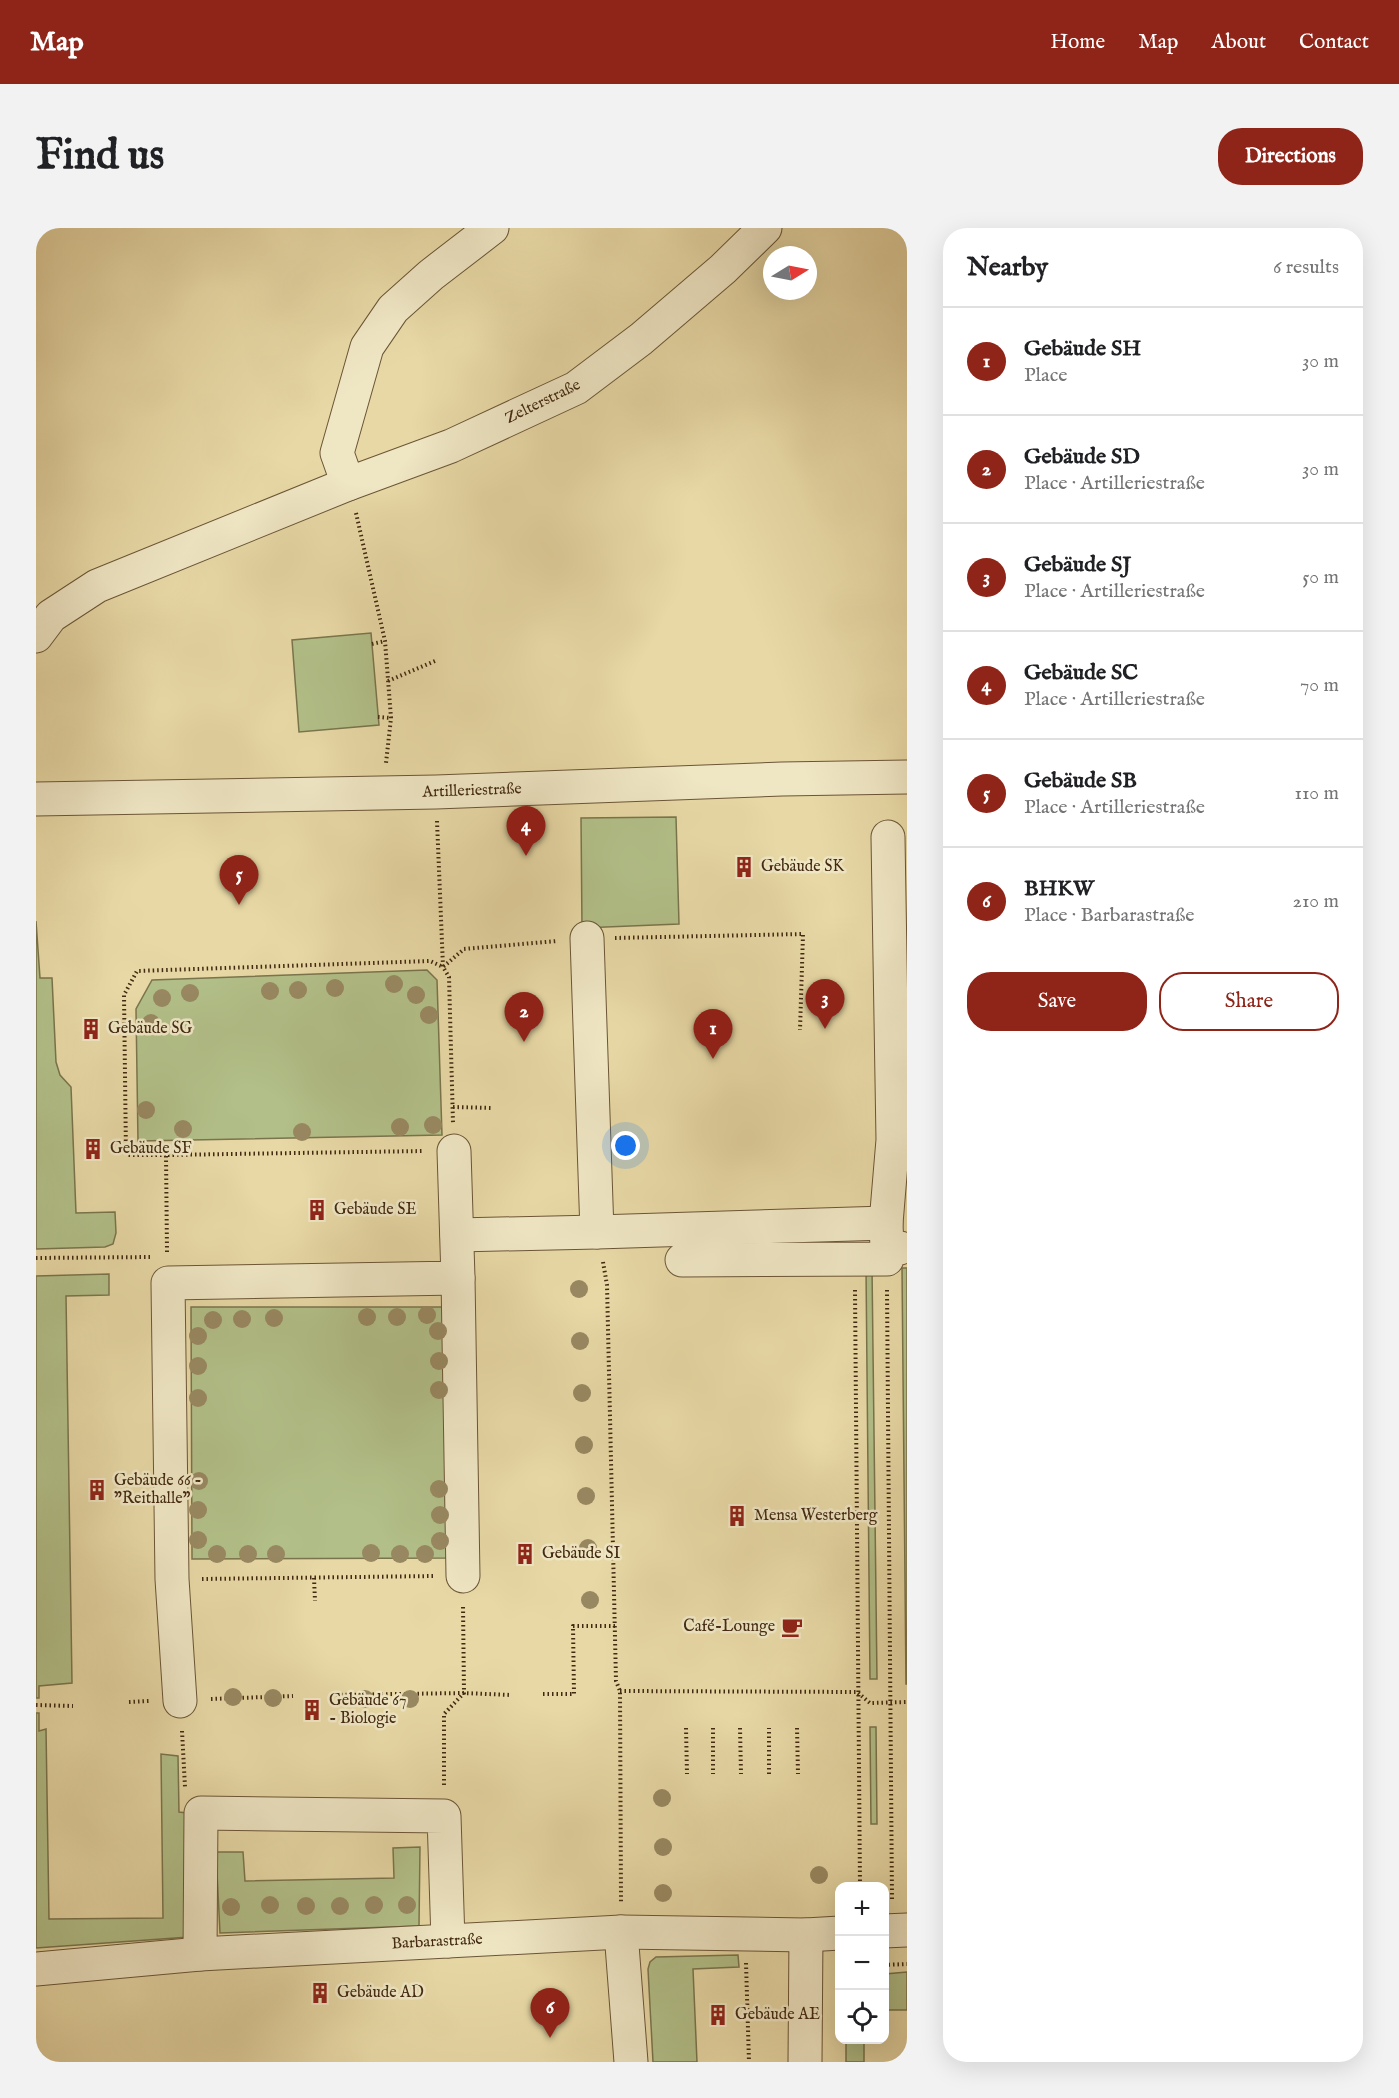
<!DOCTYPE html>
<meta charset="utf-8">
<style>
body{margin:0;font-family:"IM FELL English",serif;background:#f2f2f2;color:#202124}
.controls{position:absolute;right:18px;bottom:18px;display:grid;overflow:hidden;border-radius:12px;box-shadow:0 6px 24px #0002}
.controls button{width:54px;height:54px;display:grid;place-items:center;padding:0;border:0;border-bottom:2px solid #e0e0e0;background:#fff;color:#202124;font:30px sans-serif}
.compass{position:absolute;left:727px;top:18px;width:54px;height:54px;border-radius:50%;background:#fff;box-shadow:0 6px 24px #0002;rotate:80deg}
.you{position:absolute;left:590px;top:918px;width:21px;height:21px;margin:-15px;border:4px solid #fff;border-radius:50%;background:#1a73e8;box-shadow:0 0 0 9px #1a73e833}
.badge{display:grid;place-items:center;width:39px;height:39px;border-radius:50%;background:#8f2418;color:#fff;font-size:20px;font-weight:700}
.pin{position:absolute;translate:-50% -50px;filter:drop-shadow(0 2px 3px #0008)}
.pin::after{content:'';position:absolute;top:32px;width:21px;height:18px;background:inherit;clip-path:polygon(0 0,100% 0,50% 100%)}
.list{margin:0;padding:0;list-style:none}
h2{display:flex;justify-content:space-between;align-items:center;height:78px;margin:0;padding:0 24px;font-size:26px}
h2 small{font-size:20px;font-weight:400;color:#757577}
.list li{display:grid;grid-template-columns:39px 1fr auto;gap:18px;align-items:center;box-sizing:border-box;height:108px;padding:0 24px;border-top:2px solid #e0e0e0}
.list b{display:block;font-size:22px;white-space:nowrap}
.list p{margin:0;font-size:20px;white-space:nowrap;color:#757577}
.list em{font-size:20px;font-style:normal;color:#757577}
.actions{display:flex;gap:12px;padding:18px 24px}
.actions a{flex:1;padding:14px 0;border:2px solid #8f2418;border-radius:24px;text-align:center;font-size:21px;color:#8f2418}
.actions .main{background:#8f2418;color:#fff}
.icon{flex:none;width:33px;height:33px;fill:none;stroke:currentColor;stroke-width:2;stroke-linecap:round;stroke-linejoin:round}
.map{position:relative;flex:none;width:871px;height:1834px;overflow:hidden;border-radius:24px}
header{display:flex;align-items:center;gap:36px;box-sizing:border-box;height:84px;padding:0 30px;background:#8f2418;color:#fff}
header strong{font-size:28px}
nav{display:flex;gap:33px;margin-inline-start:auto;font-size:21px}
.intro{display:flex;align-items:center;justify-content:space-between;box-sizing:border-box;height:144px;padding:0 36px}
h1{margin:0;font-size:42px}
.button{padding:15px 27px;border-radius:24px;background:#8f2418;color:#fff;font-size:21px;font-weight:700}
main{display:flex;gap:36px;padding:0 36px}
aside{flex:1;background:#fff;border-radius:24px;box-shadow:0 6px 24px #0002}
.map>svg:first-child{display:block}
.green{fill:#b2bf88;stroke:#7a744c;stroke-width:1.5}
.lines{fill:none;stroke-linecap:round;stroke-linejoin:round}
.minor-casing{stroke:#6b5536;stroke-width:35}
.path{stroke:#422911;stroke-width:4;stroke-dasharray:1.5 3;stroke-linecap:butt}
.minor{stroke:#efe6c4;stroke-width:33}
.tree{fill:#988861}
.labels{text-anchor:middle;dominant-baseline:central;stroke-width:5;stroke-linejoin:round;paint-order:stroke}
.street-label{font-size:16px;fill:#422911;stroke:#efe6c4}
.poi-label{font-size:16px;fill:#422911;stroke:#efe6c4;text-anchor:start}
</style>
<header>
<strong>Map</strong>
<nav><a>Home</a><a>Map</a><a>About</a><a>Contact</a></nav>
</header>
<div class="intro"><h1>Find us</h1><a class="button">Directions</a></div>
<main>
<div class="map">
<svg width="871" height="1834" viewBox="0 0 871 1834">
<rect width="100%" height="100%" fill="#e7d8a5"/>
<filter id="stains"><feTurbulence type="fractalNoise" baseFrequency=".00333" numOctaves="4"/><feColorMatrix values="0 0 0 0 .2 0 0 0 0 .09 0 0 0 0 .02 0 0 0 .5 -.17"/></filter>
<radialGradient id="worn" r=".72"><stop offset=".6" stop-color="#630" stop-opacity="0"/><stop offset="1" stop-color="#630" stop-opacity=".3"/></radialGradient>
<g class="green">
<path d="M335 405 343 497 263 504 256 412Z"/>
<path d="M640 589 643 696 546 700 545 590Z"/>
<path d="M0 693 4 750H16L20 834 24 847 35 859 40 985 79 984 80 1005 77 1016 69 1019 0 1021Z"/>
<path d="M391 742 401 752 406 907 102 913 100 781 116 752Z"/>
<path d="M830 1040H836L841 1451H834Z"/>
<path d="M866 1040H871V1456H870Z"/>
<path d="M73 1046V1067L30 1068 36 1455 3 1458V1470H0V1048Z"/>
<path d="M155 1079H410L411 1330 156 1331Z"/>
<path d="M0 1485H3V1503L10 1501 13 1691 127 1690 125 1526 142 1528 143 1584 151 1585 153 1709 0 1720Z"/>
<path d="M834 1499H840L841 1596H835Z"/>
<path d="M384 1619 383 1698 184 1705 180 1624H207L209 1653 358 1650 357 1620Z"/>
<path d="M702 1727 703 1739 657 1741 661 1834H617L612 1741 614 1734 620 1729Z"/>
<path d="M871 1744V1782H849V1746Z"/>
<path d="M810 1812H834V1814L828 1815V1834H810Z"/>
</g>
<g class="lines">
<defs>
<g id="minor">
<path d="M312 256 301 225 331 119 357 81 395 47 456 0"/>
<path d="M0 408 15 388 61 358 312 256 415 218 540 160 605 111 687 41 729 0"/>
<path d="M0 571 400 564 746 551 871 549"/>
<path d="M551 710 561 1004 850 995"/>
<path d="M421 1007 561 1004"/>
<path d="M851 1021 850 995 857 912 852 609"/>
<path d="M646 1032 851 1031V1021L864 1020"/>
<path d="M422 1050 427 1348"/>
<path d="M144 1473 136 1351 132 1055 422 1050 418 923"/>
<path d="M848 1703 871 1702"/>
<path d="M585 1704 595 1834"/>
<path d="M164 1726 165 1585 408 1588 412 1713"/>
<path d="M0 1741 164 1726 585 1704 770 1707 804 1705"/>
<path d="M769 1834 770 1707"/>
</g>
</defs>
<use href="#minor" class="minor-casing"/>
<g class="path">
<path d="M320 285 349 413 355 490 350 535"/>
<path d="M336 416 349 413"/>
<path d="M352 453 399 433"/>
<path d="M342 489 355 490"/>
<path d="M401 593 407 739 413 749 417 895"/>
<path d="M579 710 767 706 764 802"/>
<path d="M417 879 457 880"/>
<path d="M130 927H90L88 767 101 743 394 733 407 739 428 721 521 713"/>
<path d="M131 1024 130 927 388 923"/>
<path d="M0 1030 116 1029"/>
<path d="M567 1034 571 1057 580 1453 584 1463 585 1674"/>
<path d="M819 1062 824 1658"/>
<path d="M851 1062 856 1672"/>
<path d="M278 1350 279 1373"/>
<path d="M166 1351 398 1348"/>
<path d="M584 1463 821 1464 834 1475 871 1474"/>
<path d="M507 1466H538L537 1398H579"/>
<path d="M296 1467 428 1465 475 1467"/>
<path d="M175 1471 257 1468"/>
<path d="M93 1474 113 1473"/>
<path d="M0 1477 37 1478"/>
<path d="M650 1500 651 1546"/>
<path d="M677 1500V1546"/>
<path d="M704 1500 705 1546"/>
<path d="M761 1500 762 1546"/>
<path d="M146 1503 149 1559"/>
<path d="M733 1546V1500"/>
<path d="M408 1557V1486L428 1465 427 1378"/>
<path d="M710 1735 713 1834"/>
<path d="M848 1737 871 1736"/>
</g>
<use href="#minor" class="minor"/>
</g>
<g class="tree">
<circle cx="358" cy="756" r="9"/>
<circle cx="299" cy="760" r="9"/>
<circle cx="262" cy="762" r="9"/>
<circle cx="234" cy="763" r="9"/>
<circle cx="154" cy="765" r="9"/>
<circle cx="380" cy="767" r="9"/>
<circle cx="126" cy="770" r="9"/>
<circle cx="393" cy="787" r="9"/>
<circle cx="115" cy="795" r="9"/>
<circle cx="110" cy="882" r="9"/>
<circle cx="397" cy="897" r="9"/>
<circle cx="364" cy="899" r="9"/>
<circle cx="147" cy="901" r="9"/>
<circle cx="266" cy="904" r="9"/>
<circle cx="543" cy="1061" r="9"/>
<circle cx="391" cy="1087" r="9"/>
<circle cx="331" cy="1089" r="9"/>
<circle cx="361" cy="1089" r="9"/>
<circle cx="238" cy="1090" r="9"/>
<circle cx="206" cy="1091" r="9"/>
<circle cx="177" cy="1092" r="9"/>
<circle cx="402" cy="1103" r="9"/>
<circle cx="162" cy="1108" r="9"/>
<circle cx="544" cy="1113" r="9"/>
<circle cx="403" cy="1133" r="9"/>
<circle cx="162" cy="1138" r="9"/>
<circle cx="403" cy="1162" r="9"/>
<circle cx="546" cy="1165" r="9"/>
<circle cx="162" cy="1170" r="9"/>
<circle cx="548" cy="1217" r="9"/>
<circle cx="163" cy="1253" r="9"/>
<circle cx="403" cy="1261" r="9"/>
<circle cx="550" cy="1268" r="9"/>
<circle cx="162" cy="1282" r="9"/>
<circle cx="404" cy="1287" r="9"/>
<circle cx="162" cy="1312" r="9"/>
<circle cx="404" cy="1313" r="9"/>
<circle cx="552" cy="1320" r="9"/>
<circle cx="335" cy="1325" r="9"/>
<circle cx="181" cy="1326" r="9"/>
<circle cx="212" cy="1326" r="9"/>
<circle cx="240" cy="1326" r="9"/>
<circle cx="364" cy="1326" r="9"/>
<circle cx="389" cy="1326" r="9"/>
<circle cx="554" cy="1372" r="9"/>
<circle cx="197" cy="1469" r="9"/>
<circle cx="237" cy="1470" r="9"/>
<circle cx="329" cy="1471" r="9"/>
<circle cx="374" cy="1471" r="9"/>
<circle cx="626" cy="1570" r="9"/>
<circle cx="627" cy="1619" r="9"/>
<circle cx="783" cy="1647" r="9"/>
<circle cx="627" cy="1665" r="9"/>
<circle cx="234" cy="1677" r="9"/>
<circle cx="338" cy="1677" r="9"/>
<circle cx="371" cy="1677" r="9"/>
<circle cx="270" cy="1678" r="9"/>
<circle cx="304" cy="1678" r="9"/>
<circle cx="195" cy="1679" r="9"/>
</g>
<defs>
<symbol id="building-bare" viewBox="-9 -9 18 18"><path d="M-4-6H4V6H1V3H-1V6H-4ZM-2.5-4.3h1.7v1.8h-1.7ZM.8-4.3h1.7v1.8H.8ZM-2.5-1h1.7V.8h-1.7ZM.8-1h1.7V.8H.8Z" fill="#8f2418" stroke="#efe6c4" stroke-width="2.5" paint-order="stroke"/></symbol>
<symbol id="cafe-bare" viewBox="-9 -9 18 18"><path d="M-5.5-4.5H6V0H3Q3 3.5 0 3.5H-2.5Q-5.5 3.5-5.5 0ZM3-3.2v2h1.7v-2ZM-6 4.5H4V6H-6Z" fill="#8f2418" stroke="#efe6c4" stroke-width="2.5" paint-order="stroke"/></symbol>
</defs>
<g fill-rule="evenodd">
<use href="#building-bare" x="693" y="624" width="30" height="30"/>
<use href="#building-bare" x="40" y="786" width="30" height="30"/>
<use href="#building-bare" x="42" y="906" width="30" height="30"/>
<use href="#building-bare" x="266" y="967" width="30" height="30"/>
<use href="#building-bare" x="46" y="1247" width="30" height="30"/>
<use href="#building-bare" x="686" y="1273" width="30" height="30"/>
<use href="#building-bare" x="474" y="1311" width="30" height="30"/>
<use href="#cafe-bare" x="741" y="1384" width="30" height="30"/>
<use href="#building-bare" x="261" y="1467" width="30" height="30"/>
<use href="#building-bare" x="269" y="1750" width="30" height="30"/>
<use href="#building-bare" x="667" y="1772" width="30" height="30"/>
</g>
<g class="labels">
<g class="street-label">
<text transform="translate(507 174) rotate(-26)">Zelterstraße</text>
<text transform="translate(436 563) rotate(-2)">Artilleriestraße</text>
<text transform="translate(401 1714) rotate(-3)">Barbarastraße</text>
</g>
<g class="poi-label">
<text x="725" y="639">Gebäude SK</text>
<text x="72" y="801">Gebäude SG</text>
<text x="74" y="921">Gebäude SF</text>
<text x="298" y="982">Gebäude SE</text>
<text x="78" y="1253">Gebäude 66 -<tspan x="78" dy="18">"Reithalle"</tspan></text>
<text x="718" y="1288">Mensa Westerberg</text>
<text x="506" y="1326">Gebäude SI</text>
<text x="739" y="1399" text-anchor="end">Café-Lounge</text>
<text x="293" y="1473">Gebäude 67<tspan x="293" dy="18">- Biologie</tspan></text>
<text x="301" y="1765">Gebäude AD</text>
<text x="699" y="1787">Gebäude AE</text>
</g>
</g>
<rect width="100%" height="100%" filter="url(#stains)"/>
<rect width="100%" height="100%" fill="url(#worn)"/>
</svg>
<div class="controls">
<button>+</button>
<button>−</button>
<button><svg class="icon" aria-label="locate" viewBox="0 0 24 24"><circle cx="12" cy="12" r="6"/><path d="M12 2v4M12 18v4M2 12h4M18 12h4"/></svg></button>
</div>
<svg class="compass" viewBox="-18 -18 36 36"><path d="M0-13l5 13h-10z" fill="#e53935"/><path d="M0 13l5-13h-10z" fill="#757577"/></svg>
<div class="you"></div>
<div class="pin badge" style="left:677px;top:831px">1</div>
<div class="pin badge" style="left:488px;top:814px">2</div>
<div class="pin badge" style="left:789px;top:801px">3</div>
<div class="pin badge" style="left:490px;top:628px">4</div>
<div class="pin badge" style="left:203px;top:677px">5</div>
<div class="pin badge" style="left:514px;top:1810px">6</div>
</div>
<aside>
<h2>Nearby<small>6 results</small></h2>
<ul class="list">
<li><span class="badge">1</span><div><b>Gebäude SH</b><p>Place</p></div><em>30 m</em></li>
<li><span class="badge">2</span><div><b>Gebäude SD</b><p>Place · Artilleriestraße</p></div><em>30 m</em></li>
<li><span class="badge">3</span><div><b>Gebäude SJ</b><p>Place · Artilleriestraße</p></div><em>50 m</em></li>
<li><span class="badge">4</span><div><b>Gebäude SC</b><p>Place · Artilleriestraße</p></div><em>70 m</em></li>
<li><span class="badge">5</span><div><b>Gebäude SB</b><p>Place · Artilleriestraße</p></div><em>110 m</em></li>
<li><span class="badge">6</span><div><b>BHKW</b><p>Place · Barbarastraße</p></div><em>210 m</em></li>
</ul>
<div class="actions"><a class="main">Save</a><a>Share</a></div>
</aside>
</main>
